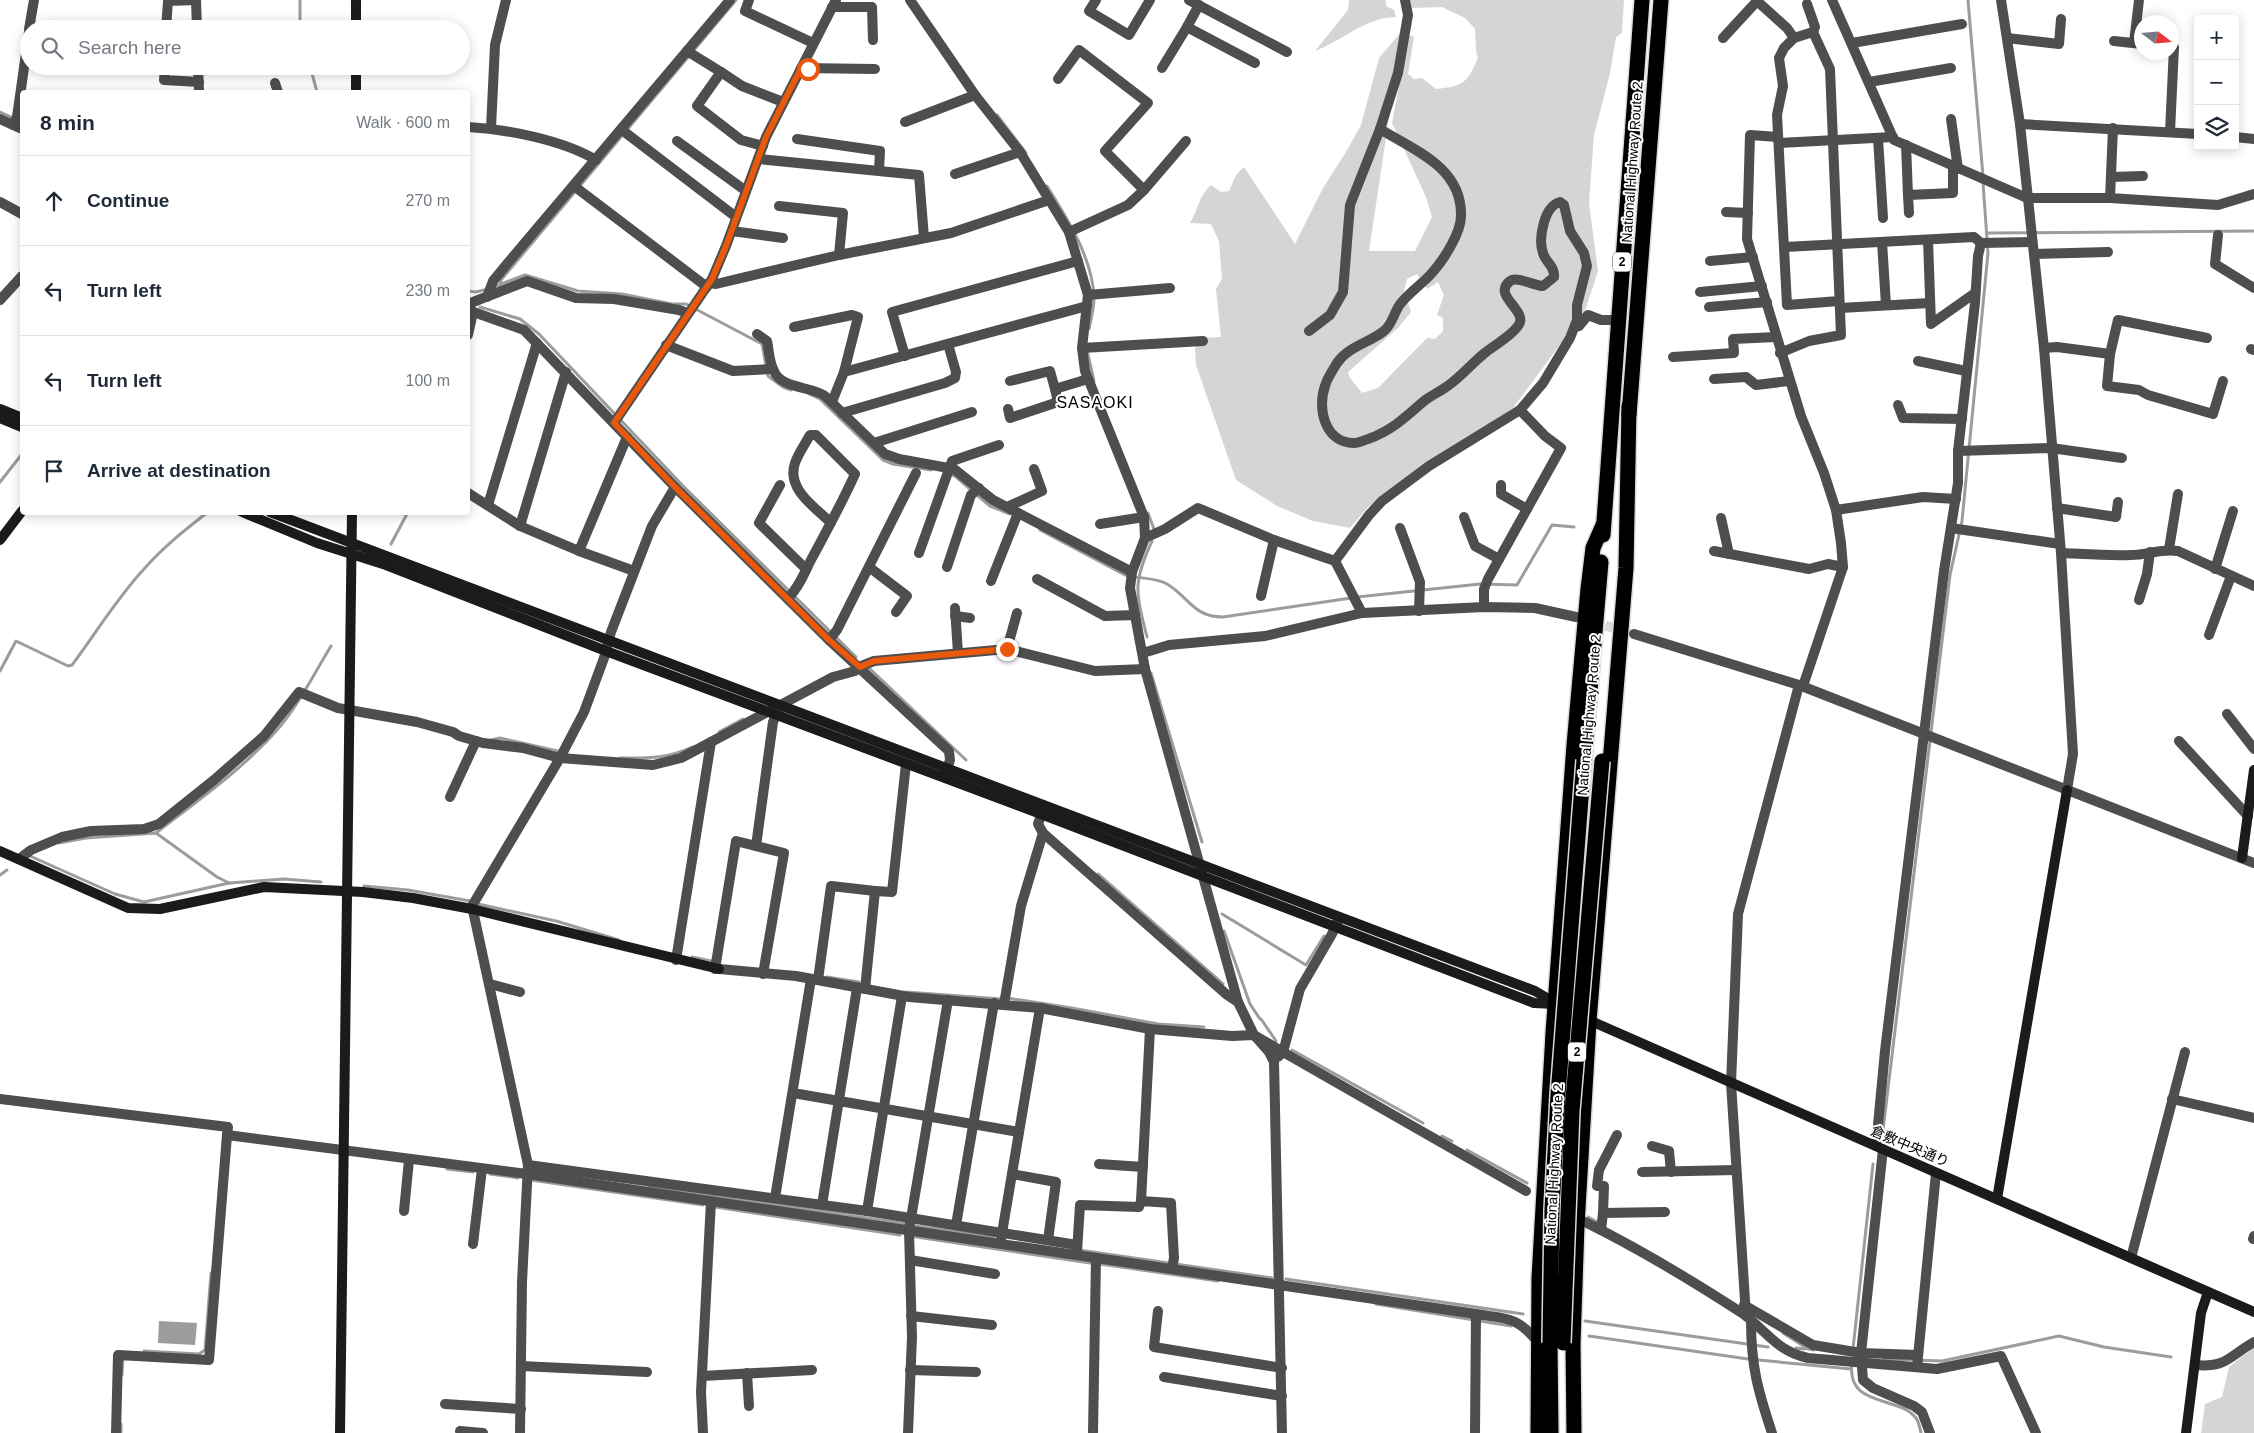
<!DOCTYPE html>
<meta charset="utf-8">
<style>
body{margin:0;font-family:Arial,"Noto Sans JP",sans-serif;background:#f2f2f3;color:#1f2937}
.controls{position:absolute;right:15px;top:15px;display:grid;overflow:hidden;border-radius:5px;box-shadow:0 2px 12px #0003}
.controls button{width:45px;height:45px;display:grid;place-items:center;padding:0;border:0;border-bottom:1px solid #e0e1e3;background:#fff;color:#1f2937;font:25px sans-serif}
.compass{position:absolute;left:2134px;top:15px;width:45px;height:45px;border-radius:50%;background:#fff;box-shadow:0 2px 12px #0003;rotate:106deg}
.stop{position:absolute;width:15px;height:15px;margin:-11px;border:4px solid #ea580c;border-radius:50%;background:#fff}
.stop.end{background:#ea580c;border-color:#fff;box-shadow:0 1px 5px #0008}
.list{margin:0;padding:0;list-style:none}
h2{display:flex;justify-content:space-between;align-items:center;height:65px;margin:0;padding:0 20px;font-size:21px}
h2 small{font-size:16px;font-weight:400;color:#747a83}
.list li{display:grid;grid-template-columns:32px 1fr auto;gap:15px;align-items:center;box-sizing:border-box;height:90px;padding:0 20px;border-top:1px solid #e0e1e3}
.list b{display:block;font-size:19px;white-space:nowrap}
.list em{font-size:16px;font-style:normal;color:#747a83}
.icon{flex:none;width:28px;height:28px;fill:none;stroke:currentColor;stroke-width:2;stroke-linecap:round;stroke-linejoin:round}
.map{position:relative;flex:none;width:2254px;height:1433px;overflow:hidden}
.search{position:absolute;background:#fff;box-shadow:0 2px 12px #0003;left:20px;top:20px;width:450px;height:55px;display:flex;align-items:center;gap:12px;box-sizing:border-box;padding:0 18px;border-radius:28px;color:#747a83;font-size:19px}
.panel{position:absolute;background:#fff;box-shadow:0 2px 12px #0003;left:20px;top:90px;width:450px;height:425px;border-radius:5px}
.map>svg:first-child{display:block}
.green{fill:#d5d5d5;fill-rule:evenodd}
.water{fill:#9c9c9c}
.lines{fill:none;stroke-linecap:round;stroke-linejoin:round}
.stream{stroke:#9c9c9c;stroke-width:3}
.street-tunnel{stroke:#d9d9d9;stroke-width:10;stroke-dasharray:10 5;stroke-linecap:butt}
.highway-casing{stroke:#dbdbdb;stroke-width:18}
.street{stroke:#4e4e4e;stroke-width:10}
.secondary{stroke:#1b1b1b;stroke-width:10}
.highway{stroke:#000;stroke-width:15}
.highway-bridge-casing{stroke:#dbdbdb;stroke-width:18;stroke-linecap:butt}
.highway-bridge{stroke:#000;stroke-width:15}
.route{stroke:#ea580c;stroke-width:6}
.labels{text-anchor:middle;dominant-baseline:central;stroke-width:4;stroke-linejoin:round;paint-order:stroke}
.shield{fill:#fff;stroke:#4c4c4c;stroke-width:1}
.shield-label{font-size:12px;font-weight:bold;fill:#000}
.street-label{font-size:14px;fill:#000;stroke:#fff}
.quarter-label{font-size:16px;letter-spacing:1px;fill:#000;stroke:#fff}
</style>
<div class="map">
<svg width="2254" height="1433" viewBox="0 0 2254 1433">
<rect width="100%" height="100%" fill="#fff"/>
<g class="green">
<path d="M1349 0H1386V6L1394 10 1396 17C1364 18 1344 40 1315 51L1348 10Z"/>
<path d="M1410 0H1624L1622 33 1616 37 1610 73 1594 135 1589 203 1598 271 1585 311 1513 408 1431 462 1368 507 1350 528 1313 521 1277 506 1236 480 1196 365 1195 349 1201 338 1221 337 1216 289 1222 279 1219 241 1211 224 1190 223C1200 206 1197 199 1211 185L1221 192 1229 191 1236 175 1244 167 1295 244 1323 188 1346 152 1361 125 1379 58 1402 31 1369 251H1415L1432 217 1426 197 1392 123 1409 35 1414 37 1408 74 1414 79 1422 78 1436 89C1464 86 1467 83 1478 58L1476 51 1475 29 1465 18 1442 7 1412 8ZM1417 274 1427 289 1438 282 1444 295 1437 315 1443 318V331L1435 339 1427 338 1378 388 1362 393 1350 378 1348 372 1398 328 1411 312 1404 291 1407 279Z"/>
<path d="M2254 1347V1433H2201L2205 1404 2222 1397 2229 1367Z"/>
</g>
<path class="water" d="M159 1321 197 1323 195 1345 158 1343Z"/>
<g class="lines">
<g class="stream">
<path d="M1968 0 1983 176"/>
<path d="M300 29V0"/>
<path d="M310 66 317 92"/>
<path d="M0 112 22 122"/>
<path d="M997 115 1026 153"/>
<path d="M1047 186C1067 218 1093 259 1094 298 1094 308 1091 319 1089 329"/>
<path d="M1988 233 2254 231"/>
<path d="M500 285 501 280 736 0"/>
<path d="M493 287 525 275 578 291 622 294 672 304H686L762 344 768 376 783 387 791 390"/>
<path d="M468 291 476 292 488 289"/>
<path d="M480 307 520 319 539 334 686 489 856 657"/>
<path d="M1087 350 1094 381"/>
<path d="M809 394 820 399 883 460 893 464 931 470"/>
<path d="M949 474 955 476 990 506 1010 514"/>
<path d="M0 482 22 454"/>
<path d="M1148 513 1154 529"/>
<path d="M1040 530 1125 575C1139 579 1155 577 1167 584 1189 597 1193 617 1223 617L1351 598"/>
<path d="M391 544 408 512"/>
<path d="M1357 597 1480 584 1517 585 1552 525 1574 527"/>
<path d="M1147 637C1136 593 1132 584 1152 541"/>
<path d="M869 668 966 760"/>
<path d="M0 671 16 641 68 666 72 665C96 633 117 598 144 569 163 547 185 530 208 512"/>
<path d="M1151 673 1202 842"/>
<path d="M719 732 743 719"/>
<path d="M491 740 500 738 562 752"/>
<path d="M620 758C648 758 666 759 692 747"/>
<path d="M156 833C197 801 243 769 278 729 299 704 314 674 331 646"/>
<path d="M59 843 86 838 156 833 217 877 229 883 284 879 321 882"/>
<path d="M30 856 115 894 144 902 229 883"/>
<path d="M1098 874 1223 984"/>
<path d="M0 875 7 870"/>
<path d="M364 886 408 890 470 901"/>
<path d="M478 904 556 921 619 940"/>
<path d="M1222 914 1306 965 1324 936"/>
<path d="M1224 931 1250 1004 1260 1019"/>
<path d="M692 957 711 961"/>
<path d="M827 977 859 982"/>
<path d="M906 992 1002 999"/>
<path d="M1007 998 1072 1008 1158 1024 1204 1027"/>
<path d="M1261 1019 1276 1041"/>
<path d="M1292 1050 1423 1123"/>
<path d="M1883 1130 1950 575 1962 521 1988 253 1983 183"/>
<path d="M1442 1136 1452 1141"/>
<path d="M1467 1150 1527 1183"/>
<path d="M447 1169 473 1172"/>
<path d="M490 1174 518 1178"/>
<path d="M531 1180 703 1205"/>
<path d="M649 1186 908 1224"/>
<path d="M715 1207 900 1235"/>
<path d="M1588 1217 1599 1223"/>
<path d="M916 1226 994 1237"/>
<path d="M910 1236 1090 1263"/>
<path d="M1079 1250 1272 1278"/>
<path d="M1100 1264 1218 1281"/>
<path d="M1286 1279 1523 1314"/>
<path d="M1376 1304 1511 1326"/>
<path d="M1585 1321 1768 1347"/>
<path d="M1783 1333 1808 1349 1814 1350"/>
<path d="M1589 1336 1748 1359 1851 1369"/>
<path d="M1796 1348 1805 1349"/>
<path d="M1853 1349 1873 1164"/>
<path d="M144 1351 199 1354 205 1350 211 1273"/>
<path d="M1884 1359 1942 1361 2059 1336 2104 1347 2171 1357"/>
<path d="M1852 1363C1846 1408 1898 1395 1916 1418 1919 1422 1920 1429 1921 1433"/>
<path d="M122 1375 123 1357"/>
<path d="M121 1424V1433"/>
</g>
<path class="street-tunnel" d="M1591 621 1634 634"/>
<defs>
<g id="highway">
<path d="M1629 415 1661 0"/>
<path d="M1603 535 1642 0"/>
<path d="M1584 760 1601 562"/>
<path d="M1550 1343 1551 1433"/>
<path d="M1538 1433 1539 1278 1553 1033 1574 745 1588 589 1593 548 1603 525"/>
<path d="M1574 1433 1573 1344 1577 1225 1589 1021 1626 568 1629 406"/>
</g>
</defs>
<use href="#highway" class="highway-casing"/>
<g class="street">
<path d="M196 0 197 29"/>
<path d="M749 0 745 11 813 43"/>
<path d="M910 0 975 95 1020 152 1069 232 1088 295 1082 348 1085 371 1144 517 1145 538 1132 572 1130 588 1145 669 1238 1002 1254 1035 1269 1052 1274 1062 1282 1433"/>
<path d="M1096 0 1089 11 1129 35 1150 0"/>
<path d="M1189 0 1287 52"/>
<path d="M1832 0 1894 140 2027 198H2110"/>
<path d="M2001 0 2020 124 2044 348 2061 553 2073 754 2067 790"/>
<path d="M1757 1 1787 28 1794 38"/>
<path d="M1807 4 1815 27 1813 32"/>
<path d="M832 7H872L873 40"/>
<path d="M1187 27 1199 5"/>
<path d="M29 29 34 0"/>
<path d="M166 29 168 1 196 0"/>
<path d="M1723 38 1758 0"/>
<path d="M2007 38 2059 44 2061 19"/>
<path d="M2114 41 2142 44"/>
<path d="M1852 43 1962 24"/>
<path d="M2134 43 2139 0"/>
<path d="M687 51 721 72 697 106 741 140 763 146"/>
<path d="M165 66 164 80 199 82"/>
<path d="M198 66 199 92"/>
<path d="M801 68 875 69"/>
<path d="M1162 68 1187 27 1255 63"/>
<path d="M721 72 742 86 783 102"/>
<path d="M1058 79 1079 50 1148 103 1105 151 1144 190"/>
<path d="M1869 82 1951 68"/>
<path d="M275 83 278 92"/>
<path d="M0 119 22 129"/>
<path d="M1951 119 1958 169"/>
<path d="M905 122 975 95"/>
<path d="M2020 124 2198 134"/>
<path d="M13 125 17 117 29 32"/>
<path d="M468 127C506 129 563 140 596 160"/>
<path d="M491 128 495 45 506 0"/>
<path d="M2113 128 2110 198 2218 205 2254 194"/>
<path d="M622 130 736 217"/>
<path d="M2170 132 2174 47H2172"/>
<path d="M1778 137 1750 135 1747 239 1801 416 1824 473 1836 510 1841 543 1843 567 1803 686"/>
<path d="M2235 137 2254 139"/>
<path d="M1878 138 1883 218"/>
<path d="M797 139 880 151 879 171"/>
<path d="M677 141 746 191"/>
<path d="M1779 143 1893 137"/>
<path d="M1906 145 1908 195 1953 193V167"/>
<path d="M758 159 919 175 924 238"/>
<path d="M955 174 1020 152"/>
<path d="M2111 177 2143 176"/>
<path d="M574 186 707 287"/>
<path d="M1908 195 1909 213"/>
<path d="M0 202 22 214"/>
<path d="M779 206 843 213 839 255"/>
<path d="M1726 212 1748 213"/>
<path d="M732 231 783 238"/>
<path d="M1069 232 1128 205 1144 190 1186 141"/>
<path d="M2218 235 2215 264 2254 288"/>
<path d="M1928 240 1931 324 1975 293"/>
<path d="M1882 242 1886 305"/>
<path d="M1785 247 1974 237 1981 243"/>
<path d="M2034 254 2108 252"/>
<path d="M1710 261 1753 257"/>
<path d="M709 283 716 284 839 255 951 233 1049 200"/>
<path d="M1700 292 1762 286"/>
<path d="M1088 295 1170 288"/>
<path d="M487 297 493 281 507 264 730 0"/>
<path d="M0 300 22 276"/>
<path d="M468 307 473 302 527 281 576 298 614 299 679 310 687 313"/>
<path d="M1709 307 1767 302"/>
<path d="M1840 308 1930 303"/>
<path d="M468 310 524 330 675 487 829 640 949 751 950 760 945 775"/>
<path d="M794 327 852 315 858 317 844 372"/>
<path d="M1576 327 1579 326 1588 315 1601 320H1617"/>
<path d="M1309 331 1330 315 1343 292 1350 205 1380 129 1398 73 1408 15 1405 0"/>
<path d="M757 334 767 341C769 350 769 362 774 371 781 389 811 386 825 396L885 454 899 459 954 469 993 500 1132 572"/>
<path d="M468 335 473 312"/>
<path d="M666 345 733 371 772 369"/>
<path d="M1082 348 1203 341"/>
<path d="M2044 348 2057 347 2110 354 2118 320 2207 338"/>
<path d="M2251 349 2254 350"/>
<path d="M1780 353 1809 341 1841 335 1830 69 1813 32 1794 38 1784 48 1779 58 1783 86 1777 115 1787 305 1839 301"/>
<path d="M2110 354 2107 386 2139 390 2148 395 2213 414 2223 381"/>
<path d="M905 356 892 312 1078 261"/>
<path d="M1673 357 1734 353 1733 339 1776 337"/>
<path d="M1918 361 1966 371"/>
<path d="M1714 379 1746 377 1756 385 1789 381"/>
<path d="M1010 381 1050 371 1055 389 1088 379"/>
<path d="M832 402 844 372 1087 306"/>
<path d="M1898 405 1903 418 1962 419"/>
<path d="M1008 409 1010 418 1058 402 1055 389"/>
<path d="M842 413 945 383 955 378 956 372 948 344"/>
<path d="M614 423 712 279 726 246 766 137 836 0"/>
<path d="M874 443 972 412"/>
<path d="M1958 451 2051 448 2122 458"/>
<path d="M780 485 759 523 806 569"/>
<path d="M1501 485V494L1527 509"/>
<path d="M468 493 520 526 579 551 634 571"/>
<path d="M488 505 537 343"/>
<path d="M1007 507 1042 491 1034 469"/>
<path d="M2057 508 2116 517 2118 502"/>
<path d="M1836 510 1923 497 1956 499"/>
<path d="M1464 517 1475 546 1499 559"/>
<path d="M1721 518 1729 554"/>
<path d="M1100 524 1144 517"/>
<path d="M520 526 566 372"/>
<path d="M1400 528 1420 582 1419 611"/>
<path d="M1951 528 2060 544"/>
<path d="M1145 538 1165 529 1198 508 1274 540 1335 561 1362 613"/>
<path d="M2169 549 2178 494"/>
<path d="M579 551 627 437"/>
<path d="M1714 551 1809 569 1828 564 1843 567"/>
<path d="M919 553 952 461 999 445"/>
<path d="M2061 553C2084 554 2108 556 2131 555 2148 555 2161 548 2178 551L2254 586"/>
<path d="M1335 561 1369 515 1382 501 1429 466 1520 410 1543 383 1570 338 1577 320V305L1587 266 1584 253 1570 231 1564 205 1560 202C1544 206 1538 239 1543 253 1546 263 1555 266 1554 277L1543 286C1535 286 1517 276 1510 281 1491 296 1530 311 1518 326 1510 337 1496 344 1486 352 1473 362 1463 375 1449 385 1441 391 1432 395 1424 401 1406 417 1391 431 1368 439 1364 440 1359 443 1354 443 1325 443 1317 409 1325 386 1327 378 1333 370 1337 363 1349 346 1369 343 1384 331 1393 324 1394 311 1401 303 1410 292 1422 284 1431 274 1443 261 1462 232 1461 214 1461 167 1414 150 1380 129"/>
<path d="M869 567 907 596 896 612"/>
<path d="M947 567 971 495 979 488"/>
<path d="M2215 569 2233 511"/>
<path d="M1037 579 1105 616 1135 615"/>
<path d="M991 581 1018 513"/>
<path d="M1261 596 1274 540"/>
<path d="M788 598C799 588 805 571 812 558 827 530 842 503 855 474L816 435H810C805 444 798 454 795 463 786 489 815 507 831 523"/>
<path d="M2139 600 2147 574 2150 552"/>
<path d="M1484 607V589L1488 579 1561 448 1545 436 1520 410"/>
<path d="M955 608 958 653"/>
<path d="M955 616 970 618"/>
<path d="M1634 634 1799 685 2254 863"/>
<path d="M2209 635 2231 576"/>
<path d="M829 640 837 630 916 473"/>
<path d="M1007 649 1017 613"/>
<path d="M1143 653 1169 645 1265 636 1362 613 1484 607 1535 608 1576 617"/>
<path d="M2227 714 2254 749"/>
<path d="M2179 741 2248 816"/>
<path d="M450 797 476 741"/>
<path d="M1044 807 1038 824 1043 833 1226 994 1238 1002"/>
<path d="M756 846 773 722 779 707"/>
<path d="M19 859 31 850 62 837 91 831 144 829 159 824 214 780 264 736 299 692 338 708 417 722 453 732 459 736 483 743 523 748 560 758 653 765 681 758 833 677 855 671 859 667 874 661 1007 649 1095 671 1145 669"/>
<path d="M875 891 892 892 906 764"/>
<path d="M676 960 711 742"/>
<path d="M715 969 736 841 784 853 763 974"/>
<path d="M719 969 796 976 909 997 1040 1008 1150 1029 1232 1036 1254 1035 1283 1052 1300 989 1332 934 1339 918"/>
<path d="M818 980 831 886 875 891 865 989"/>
<path d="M490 984 520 992"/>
<path d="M1004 1004 1021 906 1043 833"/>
<path d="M1278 1057 1283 1052 1526 1191"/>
<path d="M793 1093 1019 1132"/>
<path d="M0 1099 228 1127 227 1135"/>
<path d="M2172 1099 2254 1118"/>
<path d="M1652 1146 1669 1151 1671 1172"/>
<path d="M1876 1146 1885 1051 1944 571 1958 483V451L1975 303 1978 256 1981 243 2032 242"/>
<path d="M1883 1149 1861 1353 1863 1380 1873 1388 1914 1406 1922 1412 1930 1433"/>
<path d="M1099 1164 1143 1167"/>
<path d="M528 1165 867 1211 1077 1245"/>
<path d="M1642 1172 1736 1170"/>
<path d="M1012 1174 1056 1182 1048 1240"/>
<path d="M775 1198 811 979"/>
<path d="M1141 1201 1150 1029"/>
<path d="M822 1205 857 988"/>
<path d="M404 1211 409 1160"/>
<path d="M867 1211 902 996"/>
<path d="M1603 1213 1604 1186H1597L1599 1170 1617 1135"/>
<path d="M1585 1222C1640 1249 1691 1280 1742 1313 1765 1329 1777 1352 1808 1358L1937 1369 2001 1356 2036 1433"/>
<path d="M956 1225 994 1003"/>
<path d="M1601 1230 1603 1213 1665 1212"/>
<path d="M1001 1239 1040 1008"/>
<path d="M2253 1239 2254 1236"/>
<path d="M473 1244 482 1169"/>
<path d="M1077 1252 1080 1205 1139 1207 1141 1201 1171 1203 1174 1258 1172 1269"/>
<path d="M2131 1258 2185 1052"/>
<path d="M910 1260 995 1274"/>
<path d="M1744 1305 1813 1345 1861 1353 1918 1355"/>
<path d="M1158 1311 1154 1347 1282 1368"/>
<path d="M911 1316 992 1325"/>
<path d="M1746 1316 1731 1083 1738 914 1799 685"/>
<path d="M1751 1321C1751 1366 1758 1391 1772 1433"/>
<path d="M2195 1365C2227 1368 2229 1356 2254 1342"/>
<path d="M521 1366 647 1372"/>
<path d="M1917 1367 1936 1173"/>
<path d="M910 1370 976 1372"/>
<path d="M747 1373 749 1406"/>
<path d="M702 1376 812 1370"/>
<path d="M1164 1377 1282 1396"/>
<path d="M445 1404 521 1409"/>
<path d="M460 1431 483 1433"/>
<path d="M116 1433 118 1355 209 1360 227 1135 527 1174 1476 1314C1508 1319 1516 1316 1538 1342"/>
<path d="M520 1433 522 1282 528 1165 472 906 560 758 584 712 604 658 611 632 652 526 675 487"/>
<path d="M703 1433 701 1392 711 1201"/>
<path d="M908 1433 912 1337 909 1230 948 1000"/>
<path d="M1093 1433 1096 1258"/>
<path d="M1475 1433 1476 1314"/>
</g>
<g class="secondary">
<path d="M356 29V0"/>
<path d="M356 92V66"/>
<path d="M0 409 22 418"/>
<path d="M0 418 22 427"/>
<path d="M242 512 317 543 386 565 606 651 1041 814 1534 1003 1555 1004"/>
<path d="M270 512 1535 991 1560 1006"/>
<path d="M0 540 22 511"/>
<path d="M0 851 128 908 160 909 264 887 363 892 413 898 472 909 719 969"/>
<path d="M2242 858 2254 770"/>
<path d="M1584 1018 2254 1312"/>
<path d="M1997 1199 2067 790"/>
<path d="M340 1433 352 512"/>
<path d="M2186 1433 2201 1313 2208 1292"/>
</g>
<use href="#highway" class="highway"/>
<defs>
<g id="highway-bridge">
<path d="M1550 1343 1552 1210 1558 1095 1584 760"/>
<path d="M1563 1343 1572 1111 1602 761"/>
</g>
</defs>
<use href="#highway-bridge" class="highway-bridge-casing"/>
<use href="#highway-bridge" class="highway-bridge"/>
</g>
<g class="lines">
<path class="route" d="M808 69 801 68 766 137 726 246 712 279 614 423 675 487 829 640 860 667 874 661 1007 649"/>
</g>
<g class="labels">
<g class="shield">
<rect x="1613" y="252.5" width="18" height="19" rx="4"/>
<rect x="1568" y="1042.5" width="18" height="19" rx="4"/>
</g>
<g class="shield-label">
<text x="1622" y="262">2</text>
<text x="1577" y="1052">2</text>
</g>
<g class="street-label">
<text transform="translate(1632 162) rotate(-86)">National Highway Route 2</text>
<text transform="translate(1589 715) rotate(-85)">National Highway Route 2</text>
<text transform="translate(1910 1146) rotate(23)">倉敷中央通り</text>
<text transform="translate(1554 1164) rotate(-87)">National Highway Route 2</text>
</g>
<g class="quarter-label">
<text x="1095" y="402">SASAOKI</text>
</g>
</g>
</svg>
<div class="controls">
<button>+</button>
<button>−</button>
<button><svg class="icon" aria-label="layers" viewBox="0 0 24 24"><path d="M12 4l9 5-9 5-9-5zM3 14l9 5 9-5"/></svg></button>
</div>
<svg class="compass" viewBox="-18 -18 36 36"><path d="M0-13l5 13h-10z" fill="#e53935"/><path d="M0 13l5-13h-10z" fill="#747a83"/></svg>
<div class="stop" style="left:808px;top:69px"></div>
<div class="stop end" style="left:1007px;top:649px"></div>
<div class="search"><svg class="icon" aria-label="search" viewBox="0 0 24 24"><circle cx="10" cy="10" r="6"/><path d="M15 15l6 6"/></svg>Search here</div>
<section class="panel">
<h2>8 min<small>Walk · 600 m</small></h2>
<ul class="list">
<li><svg class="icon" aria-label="ahead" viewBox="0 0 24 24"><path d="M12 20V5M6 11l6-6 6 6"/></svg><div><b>Continue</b></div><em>270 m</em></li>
<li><svg class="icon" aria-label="left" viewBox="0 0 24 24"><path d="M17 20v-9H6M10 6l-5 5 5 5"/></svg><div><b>Turn left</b></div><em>230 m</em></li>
<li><svg class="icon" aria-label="left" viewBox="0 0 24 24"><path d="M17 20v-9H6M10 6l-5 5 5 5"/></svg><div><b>Turn left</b></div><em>100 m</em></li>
<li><svg class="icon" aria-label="arrive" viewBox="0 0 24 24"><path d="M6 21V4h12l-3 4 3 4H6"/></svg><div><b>Arrive at destination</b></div></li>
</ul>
</section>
</div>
